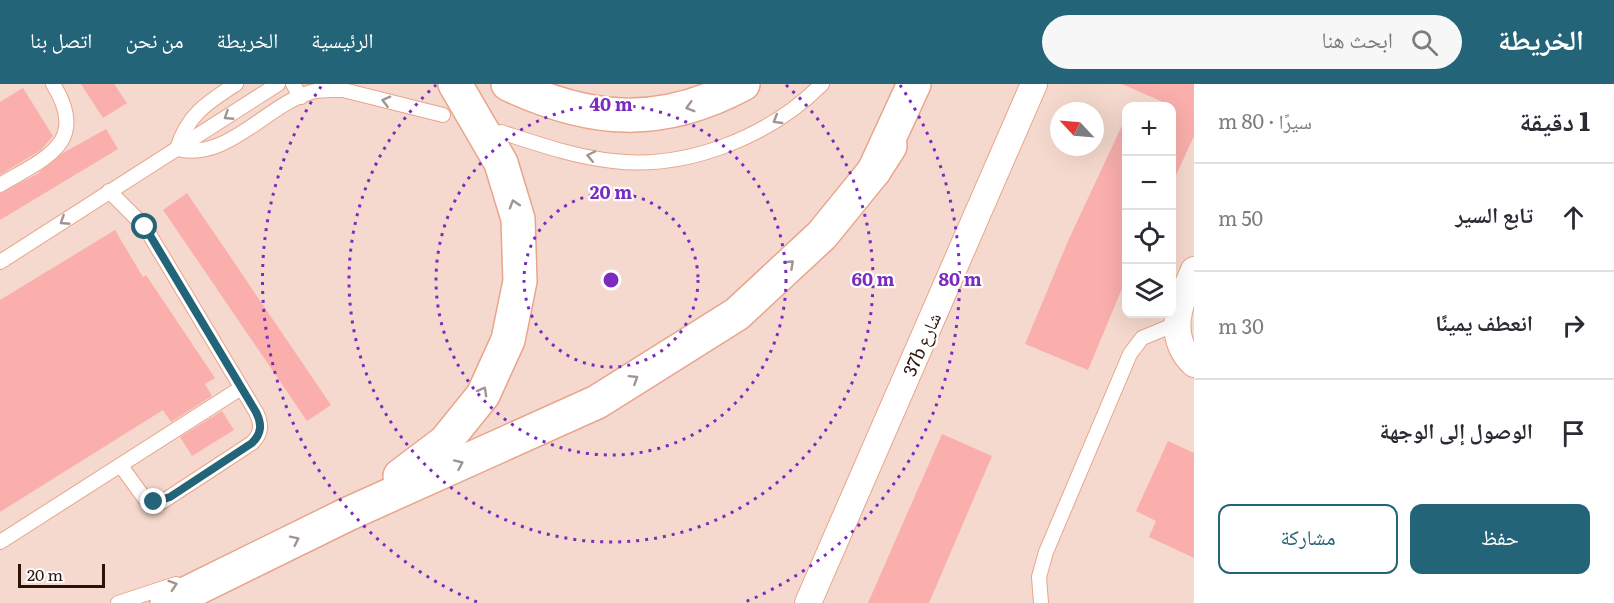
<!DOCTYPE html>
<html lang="ar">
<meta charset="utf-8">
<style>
body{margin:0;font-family:Literata,"Noto Naskh Arabic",serif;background:#f7f7f7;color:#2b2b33;direction:rtl}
.controls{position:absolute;right:18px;top:18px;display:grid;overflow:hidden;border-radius:12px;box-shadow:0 6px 24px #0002}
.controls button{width:54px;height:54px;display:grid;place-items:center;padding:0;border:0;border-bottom:2px solid #e1e1e2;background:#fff;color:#2b2b33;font:30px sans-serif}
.compass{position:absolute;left:1050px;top:18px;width:54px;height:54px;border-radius:50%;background:#fff;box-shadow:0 6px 24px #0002;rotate:296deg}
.scale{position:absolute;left:18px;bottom:15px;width:87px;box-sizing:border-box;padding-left:6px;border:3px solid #2c1309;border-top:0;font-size:16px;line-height:21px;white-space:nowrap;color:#2c1309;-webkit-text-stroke:4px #fff;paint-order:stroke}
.stop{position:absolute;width:18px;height:18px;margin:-14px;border:4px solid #236478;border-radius:50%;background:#fff}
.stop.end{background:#236478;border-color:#fff;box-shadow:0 2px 6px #0008}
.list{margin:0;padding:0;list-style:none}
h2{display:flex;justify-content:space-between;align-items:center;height:78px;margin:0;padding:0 24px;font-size:26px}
h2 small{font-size:20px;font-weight:400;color:#7c7c81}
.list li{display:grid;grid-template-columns:39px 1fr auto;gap:18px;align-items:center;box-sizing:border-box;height:108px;padding:0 24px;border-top:2px solid #e1e1e2}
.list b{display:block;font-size:22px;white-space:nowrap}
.list em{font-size:20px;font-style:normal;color:#7c7c81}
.actions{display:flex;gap:12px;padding:18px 24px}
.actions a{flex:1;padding:14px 0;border:2px solid #236478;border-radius:12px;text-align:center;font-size:21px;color:#236478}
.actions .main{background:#236478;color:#fff}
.icon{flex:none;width:33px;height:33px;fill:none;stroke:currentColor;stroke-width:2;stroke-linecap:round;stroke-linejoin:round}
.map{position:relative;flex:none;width:1194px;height:519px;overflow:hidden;direction:ltr}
header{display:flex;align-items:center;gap:36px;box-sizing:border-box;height:84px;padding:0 30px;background:#236478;color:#fff}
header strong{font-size:28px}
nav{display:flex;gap:33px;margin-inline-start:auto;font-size:21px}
.search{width:420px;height:54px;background:#f7f7f7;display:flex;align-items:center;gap:15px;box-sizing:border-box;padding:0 21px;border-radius:33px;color:#7c7c81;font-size:22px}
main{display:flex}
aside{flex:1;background:#fff}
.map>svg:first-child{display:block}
.building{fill:#faafac}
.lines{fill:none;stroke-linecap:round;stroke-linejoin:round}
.service-casing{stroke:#e8a58b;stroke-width:16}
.minor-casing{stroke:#e8a58b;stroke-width:28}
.secondary-casing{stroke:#e8a58b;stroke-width:36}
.trunk-casing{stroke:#e8a58b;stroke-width:36}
.service{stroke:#fff;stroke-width:14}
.minor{stroke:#fff;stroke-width:26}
.secondary{stroke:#fff;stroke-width:33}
.trunk{stroke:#fff;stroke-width:33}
.oneway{stroke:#a09590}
.route{stroke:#236478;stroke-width:8}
.ring{fill:none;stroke:#7b2cbf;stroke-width:3;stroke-dasharray:3 6}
.labels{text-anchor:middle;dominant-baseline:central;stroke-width:4.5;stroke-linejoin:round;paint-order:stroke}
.street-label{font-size:18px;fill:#2c1309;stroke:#fff}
.centre{fill:#7b2cbf;stroke:#fff;stroke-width:3}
.ring-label{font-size:18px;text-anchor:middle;font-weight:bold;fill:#7b2cbf;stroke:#fff;stroke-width:4.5;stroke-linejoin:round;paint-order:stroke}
</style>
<header>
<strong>الخريطة</strong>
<div class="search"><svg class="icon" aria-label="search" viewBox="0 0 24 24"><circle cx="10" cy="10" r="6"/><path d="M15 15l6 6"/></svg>ابحث هنا</div>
<nav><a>الرئيسية</a><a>الخريطة</a><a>من نحن</a><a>اتصل بنا</a></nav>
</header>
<main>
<aside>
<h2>1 دقيقة<small>سيرًا · 80 m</small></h2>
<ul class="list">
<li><svg class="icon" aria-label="ahead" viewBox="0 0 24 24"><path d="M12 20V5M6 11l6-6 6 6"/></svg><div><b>تابع السير</b></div><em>50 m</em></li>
<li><svg class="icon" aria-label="right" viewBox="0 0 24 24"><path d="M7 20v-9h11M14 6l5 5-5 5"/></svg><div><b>انعطف يمينًا</b></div><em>30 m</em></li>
<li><svg class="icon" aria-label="arrive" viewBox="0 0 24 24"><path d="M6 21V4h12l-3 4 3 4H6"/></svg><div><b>الوصول إلى الوجهة</b></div></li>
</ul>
<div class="actions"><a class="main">حفظ</a><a>مشاركة</a></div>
</aside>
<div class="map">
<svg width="1194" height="519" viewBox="0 0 1194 519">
<rect width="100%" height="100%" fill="#f6d9ce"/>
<g class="building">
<path d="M81 0H114L127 19 103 34Z"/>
<path d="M1122 0H1194V52L1172 100V22Z"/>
<path d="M23 4 53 52 41 66 0 91V18Z"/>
<path d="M1126 33V195L1088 286 1025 260 1068 157Z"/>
<path d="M106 45 118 65 0 136V110L37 90 63 69Z"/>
<path d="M187 109 331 321 307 337 163 126Z"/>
<path d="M115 146 143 193 146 191 215 294 205 300 212 312 171 338 163 326 0 428V216Z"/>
<path d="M222 327 234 346 192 372 180 353Z"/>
<path d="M942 350 992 372 929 519H868Z"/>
<path d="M1168 357 1194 369V474L1149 453 1156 437 1136 427Z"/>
</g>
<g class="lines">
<defs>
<g id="service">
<path d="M236 0C208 18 187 31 177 65 228 77 265 22 311 8 322 5 332 6 343 6L443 31"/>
<path d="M293 0 301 13"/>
<path d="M501 48C538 60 575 73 613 77 688 86 770 52 822 0"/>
<path d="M0 101C45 74 90 59 53 0"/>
<path d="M109 107 145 143 256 328C262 340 262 349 252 359L162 418 145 415 121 382"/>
<path d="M0 178 278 0"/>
<path d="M0 458 241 304"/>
<path d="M118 519 176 500"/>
<path d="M1041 519 1039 493 1046 468 1130 270 1142 254 1176 240"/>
</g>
<g id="minor">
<path d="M1194 186C1180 218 1165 252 1194 280"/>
<path d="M808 519 1034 0"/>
</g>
<g id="secondary">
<path d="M400 392 445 358 483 311 508 256 520 197 518 135 501 79 455 0"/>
<path d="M167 519 348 430 597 318 737 230 822 151 874 87 890 62"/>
</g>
<g id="trunk">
<path d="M508 0C591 39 661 44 743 0"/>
<path d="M874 87 914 0"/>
</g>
</defs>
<use href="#service" class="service-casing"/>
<use href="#minor" class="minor-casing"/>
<use href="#secondary" class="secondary-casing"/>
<use href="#trunk" class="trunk-casing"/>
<use href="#service" class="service"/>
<use href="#minor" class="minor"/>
<use href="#secondary" class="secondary"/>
<use href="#trunk" class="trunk"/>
</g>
<defs><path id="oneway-chevron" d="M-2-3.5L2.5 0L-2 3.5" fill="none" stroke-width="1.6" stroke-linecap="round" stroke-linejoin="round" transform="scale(1.5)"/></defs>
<g class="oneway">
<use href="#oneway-chevron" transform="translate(386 17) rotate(-166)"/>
<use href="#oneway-chevron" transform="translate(690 23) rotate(164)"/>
<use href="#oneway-chevron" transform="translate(228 32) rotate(147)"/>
<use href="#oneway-chevron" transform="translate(777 36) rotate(149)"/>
<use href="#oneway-chevron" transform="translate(591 72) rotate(-168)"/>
<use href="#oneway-chevron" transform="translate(514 120) rotate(-107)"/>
<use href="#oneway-chevron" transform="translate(64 137) rotate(147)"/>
<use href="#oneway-chevron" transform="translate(790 180) rotate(-43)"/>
<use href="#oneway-chevron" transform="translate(634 295) rotate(-32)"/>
<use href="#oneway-chevron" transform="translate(483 307) rotate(-61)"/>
<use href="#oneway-chevron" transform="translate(459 380) rotate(-24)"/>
<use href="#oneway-chevron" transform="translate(295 456) rotate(-26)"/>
<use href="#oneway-chevron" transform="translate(173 501) rotate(-18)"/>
</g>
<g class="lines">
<path class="route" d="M145 143 256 328C262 340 262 349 252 359L170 413 154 418"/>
</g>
<g class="ring">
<circle cx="611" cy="196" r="87"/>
<circle cx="611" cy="196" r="175"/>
<path d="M786 1A262 262 0 1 1 436 1"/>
<path d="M477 518A349 349 0 0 1 322 1M900 1A349 349 0 0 1 745 518"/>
</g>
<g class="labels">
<g class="street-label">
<text transform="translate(921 260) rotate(-66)">37b شارع</text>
</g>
</g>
<circle cx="611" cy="196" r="9" class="centre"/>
<g class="ring-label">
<text x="611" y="27">40 m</text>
<text x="611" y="115">20 m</text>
<text x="873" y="202">60 m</text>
<text x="960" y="202">80 m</text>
</g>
</svg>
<div class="controls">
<button>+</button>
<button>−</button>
<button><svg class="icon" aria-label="locate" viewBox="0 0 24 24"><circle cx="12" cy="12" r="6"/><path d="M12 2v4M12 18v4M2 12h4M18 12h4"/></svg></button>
<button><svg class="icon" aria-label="layers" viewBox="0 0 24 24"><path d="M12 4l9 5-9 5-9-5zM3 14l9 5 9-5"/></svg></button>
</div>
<svg class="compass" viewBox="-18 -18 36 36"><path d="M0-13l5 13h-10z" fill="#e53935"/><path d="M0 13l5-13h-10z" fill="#7c7c81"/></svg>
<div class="scale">20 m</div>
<div class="stop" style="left:145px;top:143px"></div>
<div class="stop end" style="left:154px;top:418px"></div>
</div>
</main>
